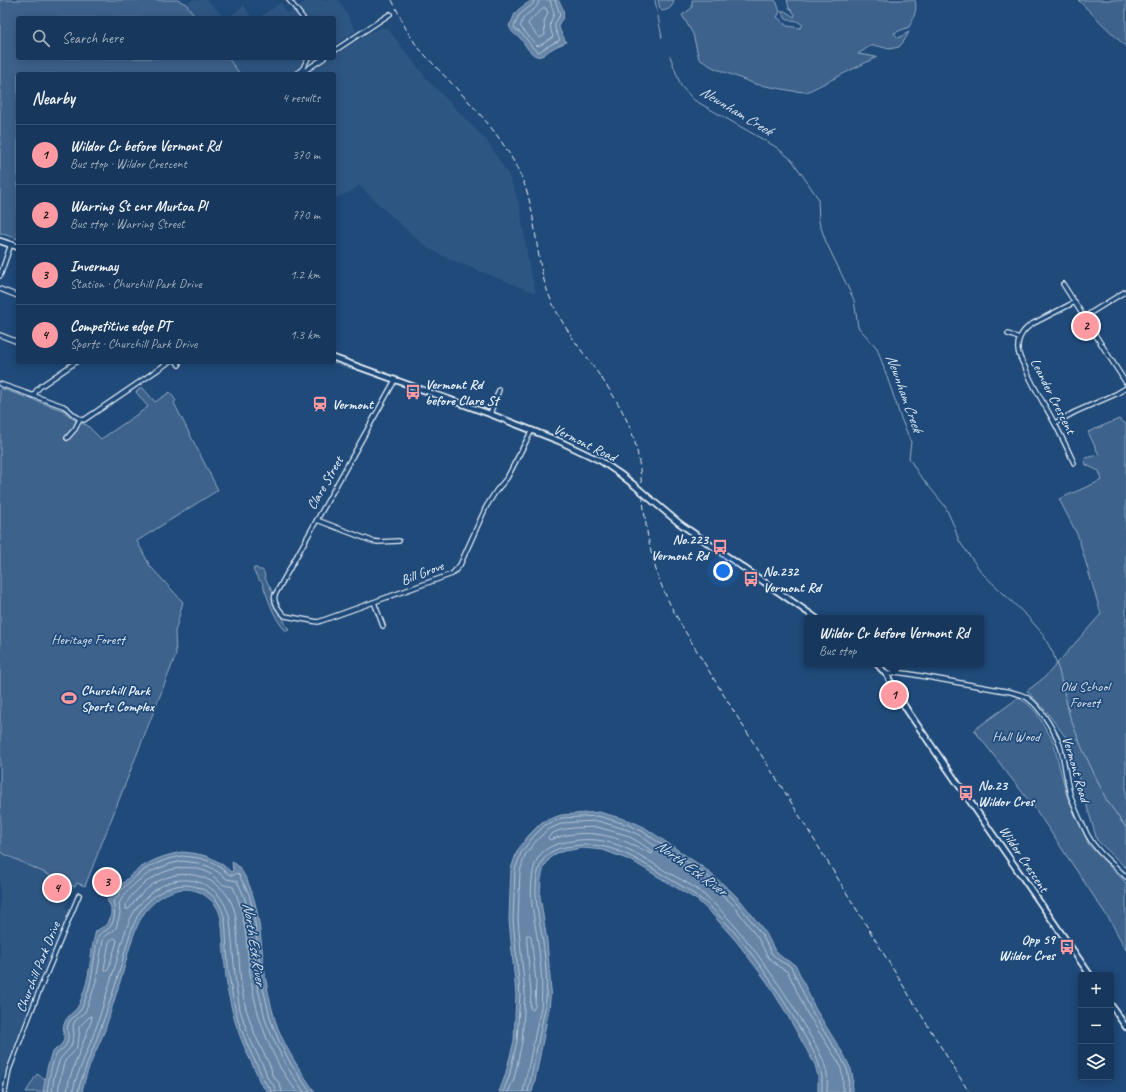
<!DOCTYPE html>
<meta charset="utf-8">
<style>
body{margin:0;font-family:Caveat,sans-serif;background:#203f62;color:#f1f3f6}
.controls{position:absolute;right:12px;bottom:12px;display:grid;overflow:hidden;border-radius:4px;box-shadow:0 2px 10px #0003}
.controls button{width:36px;height:36px;display:grid;place-items:center;padding:0;border:0;border-bottom:1px solid #365272;background:#17385c;color:#f1f3f6;font:20px sans-serif}
.you{position:absolute;left:723px;top:571px;width:14px;height:14px;margin:-10px;border:3px solid #fff;border-radius:50%;background:#1a73e8;box-shadow:0 0 0 6px #1a73e833}
.badge{display:grid;place-items:center;width:26px;height:26px;border-radius:50%;background:#ff9aa2;color:#111;font-size:13px;font-weight:700}
.pin{position:absolute;translate:-50% -50%;border:2px solid #fff;box-shadow:0 1px 4px #0006}
.popup{position:absolute;left:804px;top:615px;width:180px;height:52px;box-sizing:border-box;display:grid;place-content:center;border-radius:4px;background:#17385c;filter:drop-shadow(0 1px 3px #0005);font-size:13px;white-space:nowrap;color:#9eacbb}
.popup b{font-size:15px;color:#f1f3f6}
.popup::after{content:'';position:absolute;left:50%;top:100%;margin-left:-8px;border:8px solid transparent;border-top-color:#17385c}
.list{margin:0;padding:0;list-style:none}
h2{display:flex;justify-content:space-between;align-items:center;height:52px;margin:0;padding:0 16px;font-size:17px}
h2 small{font-size:13px;font-weight:400;color:#9eacbb}
.list li{display:grid;grid-template-columns:26px 1fr auto;gap:12px;align-items:center;box-sizing:border-box;height:60px;padding:0 16px;border-top:1px solid #365272}
.list b{display:block;font-size:15px;white-space:nowrap}
.list p{margin:0;font-size:13px;white-space:nowrap;color:#9eacbb}
.list em{font-size:13px;font-style:normal;color:#9eacbb}
.icon{flex:none;width:22px;height:22px;fill:none;stroke:currentColor;stroke-width:2;stroke-linecap:round;stroke-linejoin:round}
.map{position:relative;flex:none;width:1126px;height:1092px;overflow:hidden}
.search{position:absolute;background:#17385c;box-shadow:0 2px 10px #0003;left:16px;top:16px;width:320px;height:44px;display:flex;align-items:center;gap:10px;box-sizing:border-box;padding:0 14px;border-radius:4px;color:#9eacbb;font-size:15px}
.panel{position:absolute;background:#17385c;box-shadow:0 2px 10px #0003;left:16px;top:72px;width:320px;height:292px;border-radius:4px}
.map>svg:first-child{display:block}
.built{fill:#2e5683}
.green{fill:#3c628c;stroke:#92aac2}
.water{fill:#6685a7;stroke:#9ab0c7}
.lines{fill:none;stroke-linecap:round;stroke-linejoin:round}
.shore{stroke:#b4c6d8;stroke-width:1}
.stream{stroke:#9ab0c7;stroke-width:1}
.street-casing{stroke:#e8f1f8;stroke-width:6}
.secondary-casing{stroke:#e8f1f8;stroke-width:8}
.street{stroke:#1f4a7a;stroke-width:3.5}
.secondary{stroke:#1f4a7a;stroke-width:4.5}
.rail{stroke:#e8f1f8;stroke-width:1;stroke-dasharray:6 3;stroke-linecap:butt}
.secondary-bridge-casing{stroke:#e8f1f8;stroke-width:8;stroke-linecap:butt}
.secondary-bridge{stroke:#1f4a7a;stroke-width:4.5}
.labels{text-anchor:middle;dominant-baseline:central;stroke-width:3.5;stroke-linejoin:round;paint-order:stroke}
.poi-label{font-size:14px;font-weight:bold;fill:#e8f1f8;stroke:#1f4a7a;text-anchor:start}
.street-label{font-size:14px;fill:#e8f1f8;stroke:#1f4a7a}
.park-label{font-size:14px;fill:#d7e3ed;stroke:#1f4a7a}
.water-label{font-size:15px;font-style:italic;fill:#d4e1ec;stroke:#1f4a7a}
</style>
<div class="map">
<svg width="1126" height="1092" viewBox="0 0 1126 1092">
<rect width="100%" height="100%" fill="#1f4a7a"/>
<filter id="ink" filterUnits="userSpaceOnUse"><feTurbulence type="fractalNoise" baseFrequency=".025" numOctaves="2"/><feDisplacementMap in="SourceGraphic" scale="8" xChannelSelector="R" yChannelSelector="G"/><feConvolveMatrix kernelMatrix="1 2 1 2 8 2 1 2 1" color-interpolation-filters="sRGB"/></filter>
<g filter="url(#ink)">
<g class="built">
<path d="M193 0H207L225 18H196L186 4Z"/>
<path d="M308 0H339L356 31 334 45V18H258L281 3 287 13Z"/>
<path d="M244 5 252 18H228Z"/>
<path d="M380 28H387L426 78 487 141 508 174 515 191 520 207 529 266 536 293 451 260 429 249 391 216 359 185 352 191 334 199V74H240L228 58H334V50L337 53 371 32Z"/>
<path d="M0 852 75 887 65 907 68 912 31 1002 1 1080 0 1087Z"/>
</g>
<g class="green">
<path d="M0 0H178L186 4 196 18H18V58H228L240 74H18V239L0 233Z"/>
<path d="M658 0H674C673 7 669 10 662 11L660 9Z"/>
<path d="M692 0H775L777 3 780 12 777 17 787 26 800 28 803 25 797 21 786 19 781 11H785L794 17 795 14 789 8 787 0H915C918 10 913 19 909 27L894 33 898 38 909 32 904 41 899 47 889 49 878 46H870L858 54 877 57 807 92 793 91 755 84 714 68 699 59 693 34 682 15 692 8Z"/>
<path d="M1078 0H1126V47Z"/>
<path d="M142 387 155 402 170 392 176 401 174 403 218 490 137 541 150 566 183 602 175 632 176 655 85 886 77 883 75 887 0 852V388L62 410 77 422 87 425 101 439 148 407 136 392Z"/>
<path d="M1119 419 1126 424V868L1097 840 1067 739 1045 710 1027 691 1045 677 1101 614 1078 536 1059 499 1102 480 1099 471 1086 465 1085 458 1099 455 1088 432Z"/>
<path d="M254 568H257L259 570H262L264 572 265 578 271 589 285 623 289 630 286 631C274 620 267 596 262 582L259 580 253 570Z"/>
<path d="M1018 698 1027 703 1036 712 1053 741 1067 796 1089 845 1126 883V950L1111 922 1036 810 974 730Z"/>
<path d="M37 1074 47 1080 45 1092H26Z"/>
</g>
<g class="water">
<path d="M532 0H558C562 5 565 12 563 18 561 22 558 22 559 27 560 32 564 37 566 42 561 45 556 46 552 49 548 51 545 55 541 56 533 59 525 45 521 39 515 33 512 35 509 25 512 22 512 20 514 16 516 9 527 4 532 0Z"/>
<path d="M599 812 631 821 644 827 704 868 731 891 741 901 766 933 775 951 783 958 792 963 796 966 815 1008 832 1036 844 1055 851 1069 853 1079 852 1092H818V1076L815 1065 785 1011 767 982 736 941 712 914 697 900 632 861 603 850 583 848 565 851 557 853 551 857 544 867 541 879 540 896 547 941 551 990 549 1009 535 1081 532 1092H499L505 1076 514 1041 516 994 509 920 510 891 511 869 517 851 529 835 542 822 561 815Z"/>
<path d="M182 852C204 854 215 857 231 872L233 871 232 861C239 865 243 873 247 880 260 908 260 936 264 967 266 984 270 1003 275 1020 284 1047 299 1069 315 1092H268C262 1086 259 1083 257 1074 245 1050 235 1027 230 1001 229 996 227 991 227 986 225 970 224 954 223 938 222 927 222 915 216 906 213 901 207 897 203 894 181 881 156 896 143 915 133 931 128 954 123 972 117 991 111 1011 105 1030 97 1050 86 1070 82 1092H43C45 1081 47 1063 52 1053 55 1049 60 1047 63 1042 66 1035 61 1029 65 1022 68 1015 73 1013 77 1008 80 1004 82 996 84 991 91 972 90 950 96 931L108 924 111 914V907L107 900C116 895 115 890 122 884 140 865 156 857 182 852Z"/>
</g>
<g class="lines">
<g class="shore">
<path d="M534 0 533 4 519 15 514 27C516 31 518 31 521 33 528 39 531 49 539 52L548 46 560 40 555 29V23L559 17 560 14 555 0"/>
<path d="M539 0C538 9 530 11 524 17 522 20 522 23 520 26L536 45 539 46 553 37C549 26 550 23 554 14L550 0"/>
<path d="M543 8H546L548 13 544 22 545 35 539 38 528 24C531 17 539 14 543 8Z"/>
<path d="M597 827 626 835 637 841 652 851 653 853 651 854C619 836 586 826 550 840L548 838C554 826 585 828 597 827Z"/>
<path d="M527 935H529L531 936 536 981 535 1006 533 1010 530 1008 531 993 529 970Z"/>
<path d="M114 938 116 939 117 941 108 970 106 971 104 969 109 942Z"/>
<path d="M47 1092C48 1084 52 1060 57 1054 59 1051 64 1049 66 1045 71 1037 65 1029 69 1022 72 1017 76 1015 80 1011 83 1007 85 1000 87 994 94 975 93 954 99 935 103 932 108 930 110 927 116 920 115 908 113 901L117 898 123 888 136 876 150 866 168 859 182 856 199 858 212 862 221 868 230 875H233L237 873 239 875 249 894 254 914 262 984 271 1021 279 1041 291 1064 310 1092"/>
<path d="M52 1092 54 1077 60 1059 69 1049 71 1046 74 1035 73 1026 75 1021 85 1012 92 994 96 981 103 940 104 937 113 931 116 928 120 914 119 903 127 891 139 880 152 871 170 864 182 861 198 863 210 867 218 872 227 879 237 881 244 896 249 915 257 985 266 1022 275 1043 287 1067 304 1092"/>
<path d="M58 1092C59 1085 62 1067 65 1061 67 1058 70 1056 72 1054 79 1047 80 1036 79 1027L89 1017 91 1016 92 1019 69 1080 67 1092"/>
<path d="M73 1092 75 1082C82 1063 90 1045 97 1025 102 1009 107 992 112 976 119 956 123 931 134 912 143 898 158 885 174 881 202 875 225 893 230 920L236 986 240 1010 249 1037 265 1070 267 1077 274 1086 276 1092"/>
<path d="M78 1092 80 1084C88 1060 98 1037 106 1013 111 998 116 984 120 969 125 952 129 933 137 917 148 895 176 878 200 888 215 894 222 906 225 920 227 942 227 967 231 987 235 1015 244 1040 257 1065 262 1074 262 1081 270 1088L271 1092"/>
<path d="M282 1092 280 1084 272 1075 271 1068 255 1035 246 1009 241 985 236 918C235 911 233 905 229 898 218 880 193 870 172 876 154 880 139 894 129 909H126C125 901 133 894 138 889 156 872 183 861 207 872 214 875 218 882 224 885 227 886 231 886 233 887 248 918 246 953 252 986 257 1015 267 1043 281 1069 286 1077 292 1085 297 1092"/>
<path d="M503 1092 509 1077 517 1041 520 994 513 920 515 870 521 853 532 838 545 825 562 818 598 816 629 825 642 831 701 871 728 893 738 904 762 935 772 954 780 961 790 966 792 969 811 1010 828 1038 841 1057 847 1069 849 1079 848 1092"/>
<path d="M508 1092 514 1079 522 1042 525 994 518 919 520 871 525 855 536 841 547 830 563 823 577 822 598 821 628 830 639 835 698 875 725 897 735 907 758 938 768 957 778 966 788 972 807 1013 839 1063C843 1073 843 1081 843 1092"/>
<path d="M523 1092 541 1007C543 986 541 965 538 944 535 918 528 899 533 872 534 867 535 863 538 858 545 846 559 843 572 841 607 835 630 849 659 867 673 876 690 883 703 894 724 911 741 933 757 954 772 975 787 995 799 1017 809 1035 823 1053 827 1074 828 1080 827 1086 827 1092"/>
<path d="M528 1092 545 1008C548 986 546 964 543 942 539 918 530 884 542 862 548 850 561 847 573 846 605 841 628 854 655 870 669 879 685 887 698 897 710 905 719 916 729 926 754 955 776 987 795 1020 804 1036 820 1058 822 1077 822 1082 822 1087 822 1092"/>
</g>
<g class="stream">
<path d="M655 0 662 38"/>
<path d="M670 56 681 86 694 100 776 147 792 160 818 198 819 222 826 242 854 300 858 327 877 348 896 403 900 416 911 442 909 458 918 473 945 506 954 526 959 541 982 573 1028 617 1042 633 1053 653 1059 671 1070 717 1082 748 1106 799 1126 828"/>
</g>
<defs>
<g id="street">
<path d="M289 0 303 18"/>
<path d="M334 51 390 14"/>
<path d="M298 73 303 68 308 58"/>
<path d="M300 74 324 58"/>
<path d="M0 276 11 244"/>
<path d="M1063 284 1126 383"/>
<path d="M0 289 18 296"/>
<path d="M1084 317 1126 291"/>
<path d="M1008 334 1019 338"/>
<path d="M0 335 18 342"/>
<path d="M177 362 179 365"/>
<path d="M395 380 275 595C273 602 280 611 285 616L318 622 452 574 460 565 486 507 496 491 507 478 532 430"/>
<path d="M0 384 63 406C71 410 75 419 84 420L169 362"/>
<path d="M34 396 36 391 41 386 76 362"/>
<path d="M490 414 499 390"/>
<path d="M1055 423 1075 412 1116 394 1126 388"/>
<path d="M67 438 75 429 80 419"/>
<path d="M1074 463C1068 450 1062 437 1055 424 1045 405 1033 387 1025 367 1022 362 1019 356 1018 350 1017 339 1023 330 1032 324L1075 302"/>
<path d="M317 520 372 541 378 542 399 541"/>
<path d="M374 602 383 626"/>
<path d="M887 675 895 672 910 674 1011 692C1018 694 1025 695 1030 700 1041 708 1058 736 1061 749 1065 764 1066 779 1070 794 1074 808 1081 821 1087 834 1096 852 1112 863 1126 877"/>
<path d="M5 1092 9 1070 36 999 79 895"/>
</g>
<g id="secondary">
<path d="M0 241 18 247"/>
<path d="M334 358 490 414 559 441 601 461 620 474 634 485"/>
<path d="M654 502 679 523 816 618"/>
<path d="M877 664 887 675 897 694 909 713 1090 975"/>
<path d="M1111 1005 1126 1027"/>
</g>
</defs>
<use href="#street" class="street-casing"/>
<use href="#secondary" class="secondary-casing"/>
<use href="#street" class="street"/>
<use href="#secondary" class="secondary"/>
<path class="rail" d="M392 0 407 31 417 46C456 91 506 131 526 189 538 225 535 264 551 300 573 350 618 387 634 439 642 467 641 489 645 517 648 544 655 573 667 598 679 623 695 647 709 671 734 712 760 753 786 794 847 893 907 993 969 1092"/>
<defs>
<path id="secondary-bridge" d="M634 485 654 502"/>
</defs>
<use href="#secondary-bridge" class="secondary-bridge-casing"/>
<use href="#secondary-bridge" class="secondary-bridge"/>
</g>
</g>
<defs>
<symbol id="bus-bare" viewBox="-9 -9 18 18"><path d="M-5-6H5V4H4V6H2V4H-2V6H-4V4H-5ZM-3.5-4V0h7V-4ZM-3.5 1.2v1.5H-2V1.2ZM2 1.2v1.5H3.5V1.2Z" fill="#ff9aa2" stroke="#1f4a7a" stroke-width="2.5" paint-order="stroke"/></symbol>
<symbol id="station-bare" viewBox="-9 -9 18 18"><path d="M-3-6H3Q5-6 5-4V2Q5 4 3 4L4.5 6H3L1.5 4h-3L-3 6H-4.5L-3 4Q-5 4-5 2V-4Q-5-6-3-6ZM-3.5-4v3h7v-3ZM-3.5 1v1.5H-2V1ZM2 1v1.5H3.5V1Z" fill="#ff9aa2" stroke="#1f4a7a" stroke-width="2.5" paint-order="stroke"/></symbol>
<symbol id="stadium-bare" viewBox="-9 -9 18 18"><path d="M0-5a6.5 5 0 1 0 0 10a6.5 5 0 1 0 0-10ZM-3.5-1.8h7v3.6h-7Z" fill="#ff9aa2" stroke="#1f4a7a" stroke-width="2.5" paint-order="stroke"/></symbol>
</defs>
<g fill-rule="evenodd">
<use href="#bus-bare" x="402" y="381" width="22" height="22"/>
<use href="#station-bare" x="309" y="393" width="22" height="22"/>
<use href="#bus-bare" x="709" y="536" width="22" height="22"/>
<use href="#bus-bare" x="740" y="568" width="22" height="22"/>
<use href="#stadium-bare" x="58" y="687" width="22" height="22"/>
<use href="#bus-bare" x="955" y="782" width="22" height="22"/>
<use href="#bus-bare" x="1056" y="936" width="22" height="22"/>
</g>
<g class="labels">
<g class="poi-label">
<text x="425" y="384">Vermont Rd<tspan x="425" dy="16">before Clare St</tspan></text>
<text x="332" y="404">Vermont</text>
<text x="708" y="539" text-anchor="end">No.223<tspan x="708" dy="16">Vermont Rd</tspan></text>
<text x="763" y="571">No.232<tspan x="763" dy="16">Vermont Rd</tspan></text>
<text x="81" y="690">Churchill Park<tspan x="81" dy="16">Sports Complex</tspan></text>
<text x="978" y="785">No.23<tspan x="978" dy="16">Wildor Cres</tspan></text>
<text x="1055" y="939" text-anchor="end">Opp 59<tspan x="1055" dy="16">Wildor Cres</tspan></text>
</g>
<g class="street-label">
<text transform="translate(1053 396) rotate(63)">Leander Crescent</text>
<text transform="translate(585 443) rotate(26)">Vermont Road</text>
<text transform="translate(325 483) rotate(-60)">Clare Street</text>
<text transform="translate(422 573) rotate(-21)">Bill Grove</text>
<text transform="translate(1076 769) rotate(74)">Vermont Road</text>
<text transform="translate(1024 859) rotate(56)">Wildor Crescent</text>
<text transform="translate(38 967) rotate(-68)">Churchill Park Drive</text>
</g>
<g class="park-label">
<text x="88" y="639">Heritage Forest</text>
<text x="1085" y="686">Old School<tspan x="1085" dy="16">Forest</tspan></text>
<text x="1016" y="736">Hall Wood</text>
</g>
<g class="water-label">
<text transform="translate(736 111) rotate(31)">Newnham Creek</text>
<text transform="translate(904 393) rotate(70)">Newnham Creek</text>
<text transform="translate(691 868) rotate(36)">North Esk River</text>
<text transform="translate(254 944) rotate(81)">North Esk River</text>
</g>
</g>
</svg>
<div class="controls">
<button>+</button>
<button>−</button>
<button><svg class="icon" aria-label="layers" viewBox="0 0 24 24"><path d="M12 4l9 5-9 5-9-5zM3 14l9 5 9-5"/></svg></button>
</div>
<div class="you"></div>
<div class="pin badge" style="left:894px;top:695px">1</div>
<div class="popup"><b>Wildor Cr before Vermont Rd</b>Bus stop</div>
<div class="pin badge" style="left:1086px;top:326px">2</div>
<div class="pin badge" style="left:107px;top:882px">3</div>
<div class="pin badge" style="left:57px;top:888px">4</div>
<div class="search"><svg class="icon" aria-label="search" viewBox="0 0 24 24"><circle cx="10" cy="10" r="6"/><path d="M15 15l6 6"/></svg>Search here</div>
<section class="panel">
<h2>Nearby<small>4 results</small></h2>
<ul class="list">
<li><span class="badge">1</span><div><b>Wildor Cr before Vermont Rd</b><p>Bus stop · Wildor Crescent</p></div><em>370 m</em></li>
<li><span class="badge">2</span><div><b>Warring St cnr Murtoa Pl</b><p>Bus stop · Warring Street</p></div><em>770 m</em></li>
<li><span class="badge">3</span><div><b>Invermay</b><p>Station · Churchill Park Drive</p></div><em>1.2 km</em></li>
<li><span class="badge">4</span><div><b>Competitive edge PT</b><p>Sports · Churchill Park Drive</p></div><em>1.3 km</em></li>
</ul>
</section>
</div>
